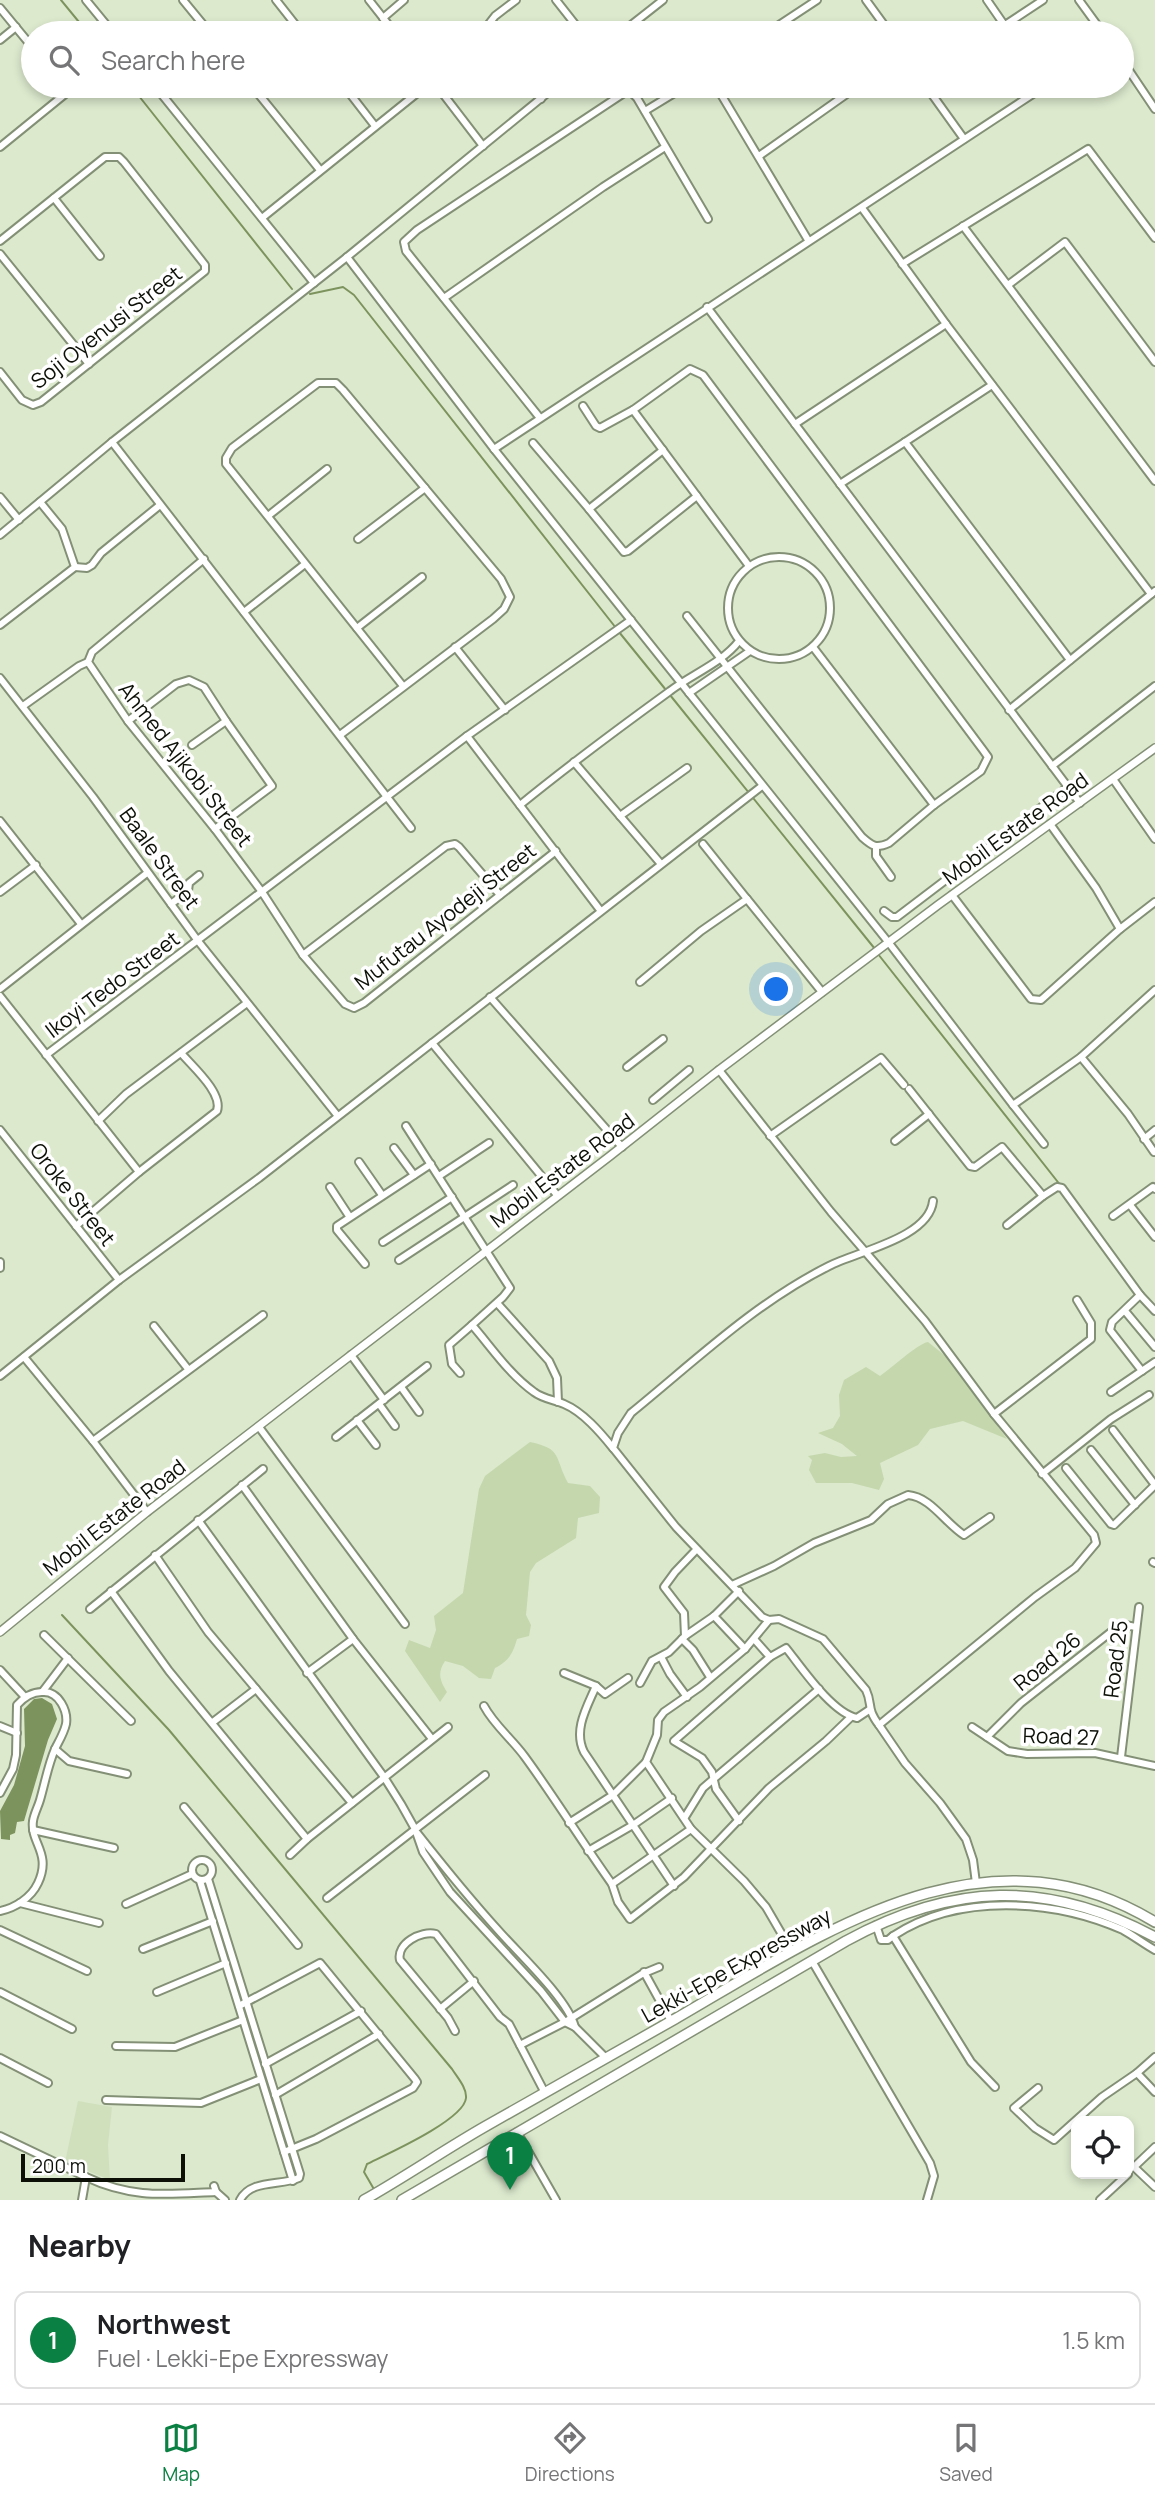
<!DOCTYPE html>
<meta charset="utf-8">
<style>
body{margin:0;font-family:Manrope,sans-serif;background:#f6f6f6;color:#202124}
.controls{position:absolute;right:21px;bottom:21px;display:grid;overflow:hidden;border-radius:14px;box-shadow:0 4px 10px #0003}
.controls button{width:63px;height:63px;display:grid;place-items:center;padding:0;border:0;border-bottom:2px solid #e0e0e0;background:#fff;color:#202124;font:35px sans-serif}
.scale{position:absolute;left:21px;bottom:18px;width:164px;box-sizing:border-box;padding-left:7px;border:4px solid #0c1007;border-top:0;font-size:19px;line-height:24px;white-space:nowrap;color:#0c1007;-webkit-text-stroke:5px #fff;paint-order:stroke}
.you{position:absolute;left:777px;top:990px;width:24px;height:24px;margin:-18px;border:5px solid #fff;border-radius:50%;background:#1a73e8;box-shadow:0 0 0 10px #1a73e833}
.badge{display:grid;place-items:center;width:46px;height:46px;border-radius:50%;background:#0b8043;color:#fff;font-size:23px;font-weight:700}
.pin{position:absolute;translate:-50% -58px;filter:drop-shadow(0 2px 4px #0008)}
.pin::after{content:'';position:absolute;top:37px;width:24px;height:21px;background:inherit;clip-path:polygon(0 0,100% 0,50% 100%)}
.list{margin:0;padding:0;list-style:none}
h2{display:flex;justify-content:space-between;align-items:center;height:91px;margin:0;padding:0 28px;font-size:30px}
h2 small{font-size:23px;font-weight:400;color:#757577}
.list li{display:grid;grid-template-columns:46px 1fr auto;gap:21px;align-items:center;box-sizing:border-box;height:98px;margin:0 14px 14px;padding:0 14px;border:2px solid #e0e0e0;border-radius:14px}
.list b{display:block;font-size:26px;white-space:nowrap}
.list p{margin:0;font-size:23px;white-space:nowrap;color:#757577}
.list em{font-size:23px;font-style:normal;color:#757577}
.icon{flex:none;width:38px;height:38px;fill:none;stroke:currentColor;stroke-width:2;stroke-linecap:round;stroke-linejoin:round}
.map{position:relative;flex:none;width:1155px;height:2200px;overflow:hidden}
.search{position:absolute;background:#fff;box-shadow:0 4px 10px #0003;left:21px;right:21px;top:21px;height:77px;display:flex;align-items:center;gap:18px;box-sizing:border-box;padding:0 24px;border-radius:38px;color:#757577;font-size:26px}
.sheet{height:203px;background:#fff}
nav{display:flex;justify-content:space-around;align-items:center;box-sizing:border-box;height:98px;border-top:2px solid #e0e0e0;background:#fff;font-size:19px;color:#757577}
nav a{display:grid;justify-items:center;gap:4px}
nav .on{color:#0b8043}
.map>svg:first-child{display:block}
.built{fill:#d0e0bd}
.green{fill:#c4d7ad}
.water{fill:#7d935e}
.lines{fill:none;stroke-linecap:round;stroke-linejoin:round}
.stream{stroke:#7d935e;stroke-width:2}
.minor-casing{stroke:#849076;stroke-width:10}
.major-casing{stroke:#849076;stroke-width:10}
.highway-casing{stroke:#849076;stroke-width:12}
.minor{stroke:#fff;stroke-width:6}
.major{stroke:#fff;stroke-width:7}
.highway{stroke:#fff;stroke-width:9}
.labels{text-anchor:middle;dominant-baseline:central;stroke-width:7;stroke-linejoin:round;paint-order:stroke}
.street-label{font-size:21px;fill:#0c1007;stroke:#fff}
</style>
<div class="map">
<svg width="1155" height="2200" viewBox="0 0 1155 2200">
<rect width="100%" height="100%" fill="#dce9cd"/>
<path class="built" d="M78 2101 112 2107 108 2145 110 2180 65 2162Z"/>
<g class="green">
<path d="M928 1342 948 1358 1007 1439 963 1421 930 1429 918 1445 880 1463 884 1479 879 1490 852 1483H816L809 1470 812 1460 808 1456 825 1453 841 1457 857 1456 842 1444 818 1433 833 1428 840 1416 839 1395 844 1380 866 1367 880 1376C892 1368 917 1344 928 1342Z"/>
<path d="M530 1442C563 1449 554 1457 568 1483L590 1486 600 1497 599 1513 578 1518 576 1538 536 1563 530 1572 526 1615 531 1625 529 1636 517 1639C513 1653 509 1661 495 1668L491 1679 479 1678 463 1666 445 1661C437 1673 440 1681 447 1692L440 1702 405 1651 409 1640 430 1648 436 1630 434 1616 463 1593 479 1489 485 1476Z"/>
</g>
<path class="water" d="M42 1698 52 1704 57 1719 48 1740 24 1821 17 1822 15 1833 10 1835V1840L1 1839 0 1811 14 1785 25 1746 24 1709 34 1699Z"/>
<g class="lines">
<g class="stream">
<path d="M61 0 88 33"/>
<path d="M131 86 292 289"/>
<path d="M310 294 343 287 354 295 616 628"/>
<path d="M619 632 666 690"/>
<path d="M670 695 875 949"/>
<path d="M878 954 1061 1186"/>
<path d="M62 1615 169 1730 452 2069C457 2077 467 2088 466 2098 464 2120 387 2154 367 2164L364 2172 375 2191"/>
</g>
<defs>
<g id="minor">
<path d="M86 0 113 33"/>
<path d="M183 0 210 33"/>
<path d="M276 0 302 33"/>
<path d="M369 0 395 33"/>
<path d="M556 0 582 33"/>
<path d="M866 0 890 33"/>
<path d="M987 0 1005 26"/>
<path d="M1079 0 1103 33"/>
<path d="M0 8 33 48"/>
<path d="M383 18 404 0"/>
<path d="M489 33 488 25 495 16 516 0"/>
<path d="M621 33 663 0"/>
<path d="M767 33 817 0"/>
<path d="M993 33 1043 0"/>
<path d="M0 40 16 27"/>
<path d="M1122 60 1155 109"/>
<path d="M155 86 314 283"/>
<path d="M252 86 320 170"/>
<path d="M344 86 375 126"/>
<path d="M437 86 483 146"/>
<path d="M531 86 541 99"/>
<path d="M716 86 808 240"/>
<path d="M926 86 964 139"/>
<path d="M645 111 686 86"/>
<path d="M0 147 75 86"/>
<path d="M759 156 858 86"/>
<path d="M54 198 100 256"/>
<path d="M262 218 426 86"/>
<path d="M963 226 1155 481"/>
<path d="M0 241 105 157H119L124 162 205 265V271L41 402 33 405 22 400 0 372"/>
<path d="M0 254 89 364"/>
<path d="M347 257 494 449 889 943 1013 1105 1081 1057 1155 990"/>
<path d="M902 264 1088 149 1155 238"/>
<path d="M1008 285 1065 242 1155 362"/>
<path d="M444 298 603 187 665 147"/>
<path d="M707 307 1080 803"/>
<path d="M946 324 1151 594"/>
<path d="M583 406 596 426 600 428 633 410 690 369 703 375 983 750 988 757 981 771 934 805 889 843C876 849 872 846 862 837L687 616"/>
<path d="M633 410 749 566"/>
<path d="M540 418 406 251 404 242 417 230 624 93 631 92 637 98 708 219"/>
<path d="M795 424 946 324 862 208"/>
<path d="M112 442 411 828"/>
<path d="M905 442 992 385"/>
<path d="M533 443 589 509"/>
<path d="M494 449 1045 86"/>
<path d="M663 450 589 509 624 552 628 551 697 496"/>
<path d="M840 484 905 442 1070 660"/>
<path d="M0 497 19 520"/>
<path d="M268 516 327 469"/>
<path d="M0 535 112 442 347 257 556 86"/>
<path d="M358 539 425 488"/>
<circle cx="779" cy="608" r="51"/>
<path d="M204 559 92 652 88 662 128 721 215 829 262 892 303 955 345 1004 354 1008 364 1003 556 851"/>
<path d="M75 567 87 568 92 565 101 553 160 505"/>
<path d="M244 612 305 564"/>
<path d="M0 625 75 567 62 529 40 502"/>
<path d="M357 628 422 577"/>
<path d="M455 647 505 710"/>
<path d="M813 647 934 805"/>
<path d="M0 678 93 797 198 941 337 1115"/>
<path d="M689 693 750 651"/>
<path d="M23 706 79 666 88 662"/>
<path d="M1009 710 1155 591"/>
<path d="M128 721 176 684 189 680 204 687 226 721 272 786 215 829"/>
<path d="M340 735 493 619 504 609 510 597 501 579 343 390 336 383H318L232 448 226 458V464L403 686"/>
<path d="M467 736 600 910"/>
<path d="M192 745 226 721"/>
<path d="M574 762 661 864"/>
<path d="M1052 766 1155 686"/>
<path d="M1113 779 1155 839"/>
<path d="M520 805C569 765 619 728 670 691 692 674 722 663 739 641"/>
<path d="M620 816 687 768"/>
<path d="M0 821 81 924"/>
<path d="M1050 824 1096 888 1120 929"/>
<path d="M703 844 747 899"/>
<path d="M876 847V856L891 877"/>
<path d="M0 892 36 865"/>
<path d="M952 895 1031 999 1041 1000 1120 929 1155 902"/>
<path d="M171 904 188 891 189 883 199 875"/>
<path d="M884 911 892 917H897L1068 787"/>
<path d="M303 955 446 846 455 844 459 847 500 895"/>
<path d="M640 982 701 931 747 899 822 992"/>
<path d="M0 989 147 873"/>
<path d="M0 996 139 1172 76 1226"/>
<path d="M490 997 622 1147"/>
<path d="M432 1043 557 1195"/>
<path d="M46 1055 467 736 631 620"/>
<path d="M1081 1057 1128 1114 1154 1152"/>
<path d="M627 1067 663 1039"/>
<path d="M719 1070 831 1212 925 1321 994 1414 1091 1339V1323L1077 1300"/>
<path d="M909 1089 970 1166 975 1167 1002 1147 1043 1196 1057 1187 1062 1188 1140 1295"/>
<path d="M653 1100 689 1070"/>
<path d="M1013 1105 1044 1144"/>
<path d="M98 1121 126 1094 247 1003"/>
<path d="M406 1126 510 1288 503 1297 472 1325C492 1348 509 1374 534 1392 543 1399 555 1400 564 1404 583 1412 600 1432 613 1448"/>
<path d="M0 1130 119 1280"/>
<path d="M770 1136 881 1058 904 1085"/>
<path d="M1144 1139 1155 1130"/>
<path d="M895 1141 929 1114"/>
<path d="M394 1148 414 1175"/>
<path d="M359 1162 382 1195"/>
<path d="M139 1172 217 1111C223 1093 193 1067 181 1053"/>
<path d="M439 1176 489 1143"/>
<path d="M330 1187 349 1216"/>
<path d="M1130 1205 1155 1237"/>
<path d="M1113 1216 1153 1187 1155 1189"/>
<path d="M1007 1225 1043 1196"/>
<path d="M383 1242 452 1197"/>
<path d="M399 1260 513 1185"/>
<path d="M0 1262V1268"/>
<path d="M365 1264 337 1230V1226L431 1164"/>
<path d="M497 1303 549 1361 557 1378 558 1402"/>
<path d="M1125 1311 1155 1347"/>
<path d="M154 1326 188 1369"/>
<path d="M351 1355 384 1400"/>
<path d="M24 1357 93 1441 147 1512"/>
<path d="M1142 1371 1110 1330 1112 1322 1140 1295 1155 1311"/>
<path d="M460 1373 452 1364 449 1345 472 1325"/>
<path d="M0 1376 119 1280 259 1178 762 786"/>
<path d="M401 1387 419 1412"/>
<path d="M1111 1392 1155 1362"/>
<path d="M379 1404 395 1426"/>
<path d="M357 1420 376 1445"/>
<path d="M259 1427 405 1624"/>
<path d="M1113 1430 1155 1485"/>
<path d="M336 1437 427 1366"/>
<path d="M93 1441 263 1315"/>
<path d="M1091 1450 1135 1505"/>
<path d="M1066 1468 1111 1524 1114 1525 1155 1485"/>
<path d="M1042 1474 1111 1419 1149 1395"/>
<path d="M242 1485 353 1639 432 1739"/>
<path d="M198 1520 384 1777 401 1804 415 1829 423 1852 450 1892 541 1991 565 2022 575 2027 606 2058"/>
<path d="M155 1555 208 1632 352 1803"/>
<path d="M1153 1562 1155 1563"/>
<path d="M732 1585 774 1566 814 1543 871 1520 888 1504 908 1495C931 1497 945 1523 964 1535L990 1517"/>
<path d="M111 1591 169 1671 307 1839"/>
<path d="M90 1609 263 1469"/>
<path d="M714 1616 745 1649"/>
<path d="M769 1620 745 1649 700 1687 664 1712 658 1720 657 1735 646 1762 691 1829 744 1881 766 1907 791 1950"/>
<path d="M44 1635 131 1721"/>
<path d="M685 1636 684 1613 664 1587 675 1572 696 1550"/>
<path d="M682 1639 693 1650 710 1677"/>
<path d="M754 1639 770 1657 786 1648C802 1668 832 1713 857 1718L869 1710"/>
<path d="M661 1657 670 1674 687 1697"/>
<path d="M0 1670 25 1697"/>
<path d="M307 1673 353 1639"/>
<path d="M564 1673 596 1686"/>
<path d="M628 1678 605 1694 596 1686C587 1707 573 1730 584 1752L674 1886"/>
<path d="M640 1683 652 1661 669 1652 685 1636 714 1616 739 1591"/>
<path d="M43 1691 68 1658"/>
<path d="M484 1706C494 1725 512 1739 525 1757 555 1798 582 1842 612 1884L618 1902 630 1919 684 1877 769 1788 826 1741 851 1717"/>
<path d="M213 1722 256 1689"/>
<path d="M879 1725C866 1708 873 1705 866 1690L823 1639 779 1619 769 1620 762 1617 676 1527 613 1448 618 1433 631 1413C695 1361 755 1303 829 1266 858 1251 929 1238 933 1201"/>
<path d="M0 1726 17 1733"/>
<path d="M972 1727 1008 1751 1027 1754 1095 1753 1155 1766"/>
<path d="M987 1737 1021 1703 1111 1632 1125 1625 1136 1627"/>
<path d="M55 1749 69 1761 127 1774"/>
<path d="M1121 1757 1139 1607"/>
<path d="M0 1793 13 1769 16 1755 17 1705C24 1697 32 1691 44 1692 59 1692 68 1711 66 1724 64 1733 59 1741 55 1749 48 1765 45 1783 40 1800 38 1807 34 1814 33 1821 30 1843 52 1853 38 1883 31 1898 15 1908 0 1911"/>
<path d="M184 1807 298 1945"/>
<path d="M685 1817 703 1788 819 1689"/>
<path d="M739 1821 716 1789 712 1772 702 1758 674 1741 770 1657"/>
<path d="M569 1823 613 1795 646 1762"/>
<path d="M33 1830 114 1848"/>
<path d="M418 1834C444 1867 470 1899 498 1930 519 1954 567 1998 575 2027"/>
<path d="M588 1851 633 1825 672 1798"/>
<path d="M290 1855 307 1839 448 1727"/>
<circle cx="202" cy="1870" r="10"/>
<path d="M208 1879 300 2174 299 2178C280 2186 251 2179 240 2200"/>
<path d="M200 1881 293 2181"/>
<path d="M976 1883 973 1860 966 1839 940 1803 905 1763 879 1725 1035 1597 1075 1568 1096 1543 1094 1535 994 1414"/>
<path d="M612 1884 691 1829"/>
<path d="M327 1898 485 1775"/>
<path d="M20 1903 99 1923"/>
<path d="M126 1904 192 1874"/>
<path d="M876 1925 881 1940H888L893 1936 971 2062 995 2087"/>
<path d="M0 1930 87 1971"/>
<path d="M893 1936C958 1893 1053 1899 1123 1930 1134 1936 1144 1944 1155 1950"/>
<path d="M143 1949 213 1921"/>
<path d="M812 1961 930 2163 934 2176 927 2200"/>
<path d="M644 1972 671 2021"/>
<path d="M0 1992 72 2029"/>
<path d="M157 1992 226 1963"/>
<path d="M239 2006 320 1963 415 2079 417 2082 413 2088 316 2139 284 2152"/>
<path d="M440 2009 474 1981"/>
<path d="M455 2031 448 2018 400 1960C396 1944 421 1930 436 1934L500 2017 509 2024 545 2093"/>
<path d="M520 2045 565 2022 642 1974 659 1967"/>
<path d="M116 2046 175 2047 243 2020"/>
<path d="M1155 2057 1137 2073 1155 2092"/>
<path d="M0 2058 48 2083"/>
<path d="M265 2064 361 2011"/>
<path d="M1038 2088 1014 2108 1035 2128 1054 2140 1102 2097 1137 2073"/>
<path d="M275 2095 379 2034"/>
<path d="M106 2100 201 2103 261 2079"/>
<path d="M517 2132 556 2200"/>
<path d="M0 2136 86 2177 82 2200"/>
<path d="M1155 2147 1134 2167 1155 2187"/>
<path d="M86 2177C133 2199 166 2194 216 2192"/>
<path d="M214 2186 216 2192 225 2200"/>
<path d="M1100 2200 1128 2174"/>
</g>
<path id="major" d="M0 1632 147 1512 610 1156 719 1070 938 905 1155 748"/>
<g id="highway">
<path d="M364 2200C405 2177 444 2150 486 2126 549 2090 612 2055 675 2019 822 1934 984 1818 1155 1922"/>
<path d="M402 2200 846 1941C952 1883 1047 1879 1155 1937"/>
</g>
</defs>
<use href="#minor" class="minor-casing"/>
<use href="#major" class="major-casing"/>
<use href="#highway" class="highway-casing"/>
<use href="#minor" class="minor"/>
<use href="#major" class="major"/>
<use href="#highway" class="highway"/>
</g>
<g class="labels">
<g class="street-label">
<text transform="translate(106 327) rotate(-38)">Soji Oyenusi Street</text>
<text transform="translate(186 764) rotate(52)">Ahmed Ajikobi Street</text>
<text transform="translate(1015 828) rotate(-36)">Mobil Estate Road</text>
<text transform="translate(160 858) rotate(54)">Baale Street</text>
<text transform="translate(445 916) rotate(-38)">Mufutau Ayodeji Street</text>
<text transform="translate(112 984) rotate(-37)">Ikoyi Tedo Street</text>
<text transform="translate(562 1170) rotate(-37)">Mobil Estate Road</text>
<text transform="translate(73 1194) rotate(52)">Oroke Street</text>
<text transform="translate(114 1517) rotate(-38)">Mobil Estate Road</text>
<text transform="translate(1115 1659) rotate(-83)">Road 25</text>
<text transform="translate(1047 1661) rotate(-39)">Road 26</text>
<text transform="translate(1061 1736) rotate(2)">Road 27</text>
<text transform="translate(736 1965) rotate(-29)">Lekki-Epe Expressway</text>
</g>
</g>
</svg>
<div class="controls">
<button><svg class="icon" aria-label="locate" viewBox="0 0 24 24"><circle cx="12" cy="12" r="6"/><path d="M12 2v4M12 18v4M2 12h4M18 12h4"/></svg></button>
</div>
<div class="scale">200 m</div>
<div class="you"></div>
<div class="pin badge" style="left:510px;top:2190px">1</div>
<div class="search"><svg class="icon" aria-label="search" viewBox="0 0 24 24"><circle cx="10" cy="10" r="6"/><path d="M15 15l6 6"/></svg>Search here</div>
</div>
<section class="sheet">
<h2>Nearby<small></small></h2>
<ul class="list">
<li><span class="badge">1</span><div><b>Northwest</b><p>Fuel · Lekki-Epe Expressway</p></div><em>1.5 km</em></li>
</ul>
</section>
<nav>
<a class="on"><svg class="icon" aria-label="map" viewBox="0 0 24 24"><path d="M3 6l6-2 6 2 6-2v14l-6 2-6-2-6 2zM9 4v14M15 6v14"/></svg>Map</a>
<a><svg class="icon" aria-label="directions" viewBox="0 0 24 24"><path d="M12 3l9 9-9 9-9-9zM9 14v-3h6M13 9l2 2-2 2"/></svg>Directions</a>
<a><svg class="icon" aria-label="saved" viewBox="0 0 24 24"><path d="M7 4h10v16l-5-4-5 4z"/></svg>Saved</a>
</nav>
